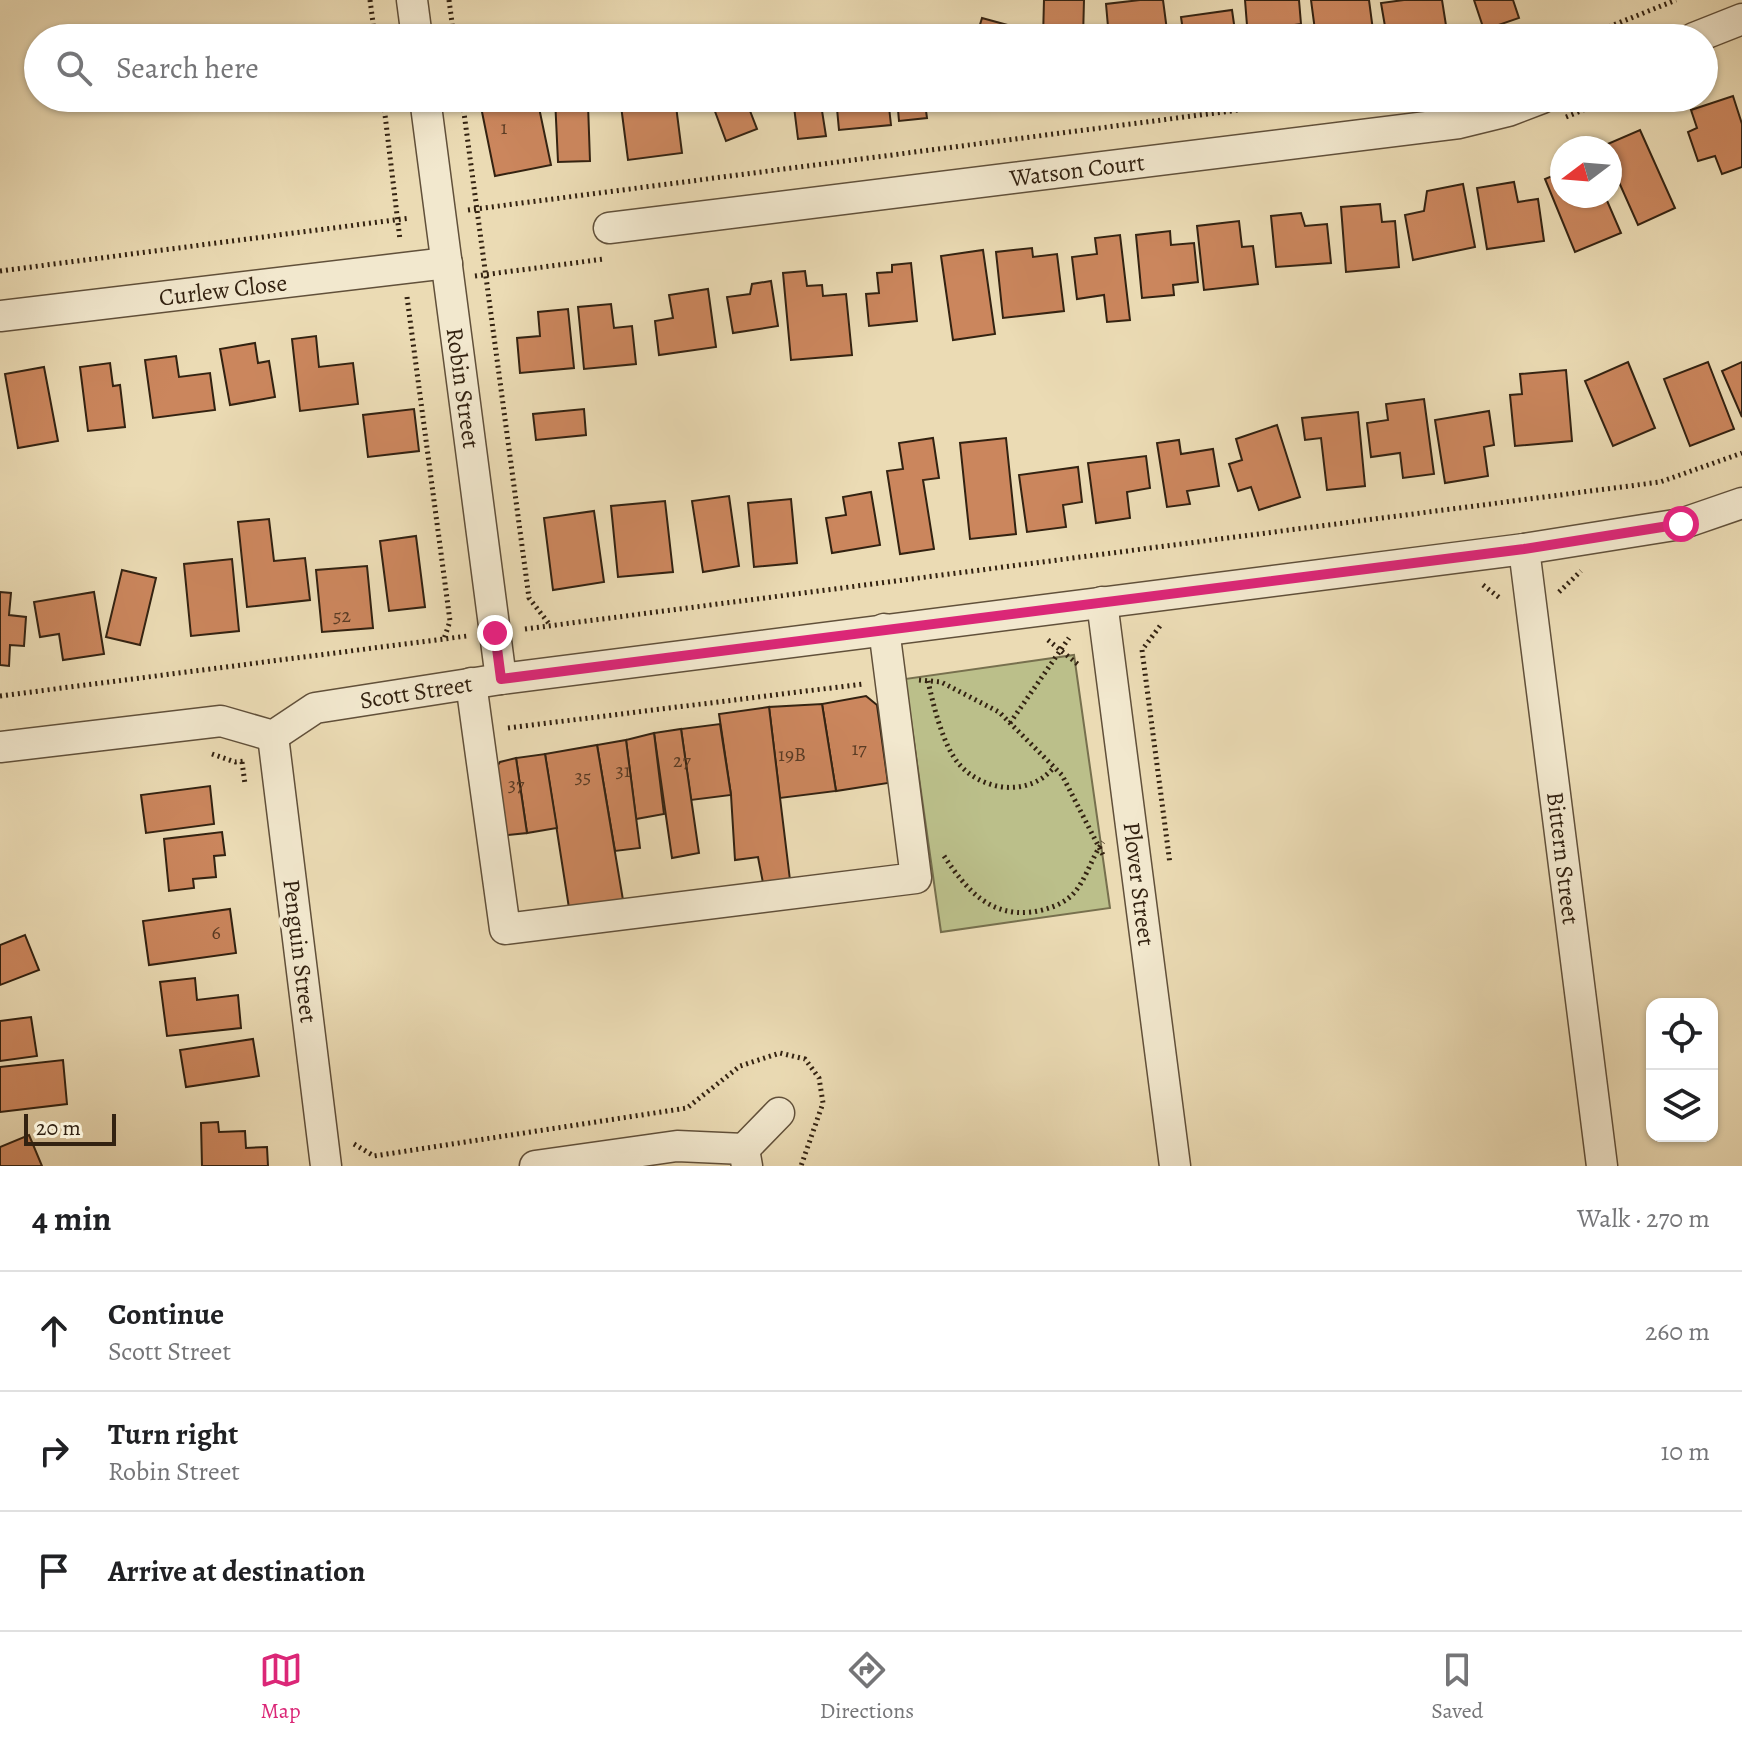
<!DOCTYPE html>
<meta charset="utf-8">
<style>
body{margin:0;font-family:Alegreya,serif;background:#f6f6f6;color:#202124}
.controls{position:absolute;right:24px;bottom:24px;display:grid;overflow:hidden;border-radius:16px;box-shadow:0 2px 6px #0004}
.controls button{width:72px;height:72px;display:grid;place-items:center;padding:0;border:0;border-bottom:2px solid #e0e0e0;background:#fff;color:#202124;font:40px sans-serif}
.compass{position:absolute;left:1550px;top:136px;width:72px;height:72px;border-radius:50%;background:#fff;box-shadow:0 2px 6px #0004;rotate:254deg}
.scale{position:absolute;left:24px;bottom:20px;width:92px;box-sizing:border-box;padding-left:8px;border:4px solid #321;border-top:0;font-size:22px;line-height:28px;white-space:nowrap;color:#321;-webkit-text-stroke:6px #f2e8ce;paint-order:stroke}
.stop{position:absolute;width:24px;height:24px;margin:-18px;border:6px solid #db2777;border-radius:50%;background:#fff}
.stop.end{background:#db2777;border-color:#fff;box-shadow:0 2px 8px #0008}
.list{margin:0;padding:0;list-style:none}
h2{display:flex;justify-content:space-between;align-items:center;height:104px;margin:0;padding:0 32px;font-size:34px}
h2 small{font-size:26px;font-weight:400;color:#757577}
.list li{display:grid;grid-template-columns:52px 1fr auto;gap:24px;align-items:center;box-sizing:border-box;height:120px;padding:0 32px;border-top:2px solid #e0e0e0}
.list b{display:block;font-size:30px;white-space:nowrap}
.list p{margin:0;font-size:26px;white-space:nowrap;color:#757577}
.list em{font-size:26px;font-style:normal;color:#757577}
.icon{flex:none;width:44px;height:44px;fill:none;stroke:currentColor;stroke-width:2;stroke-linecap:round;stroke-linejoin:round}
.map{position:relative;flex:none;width:1742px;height:1166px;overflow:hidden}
.search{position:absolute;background:#fff;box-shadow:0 2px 6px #0004;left:24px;right:24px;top:24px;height:88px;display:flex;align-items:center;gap:20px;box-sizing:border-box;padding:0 28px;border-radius:44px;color:#757577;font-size:30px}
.sheet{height:464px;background:#fff}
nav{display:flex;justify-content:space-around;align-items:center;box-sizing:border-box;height:112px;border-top:2px solid #e0e0e0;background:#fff;font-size:22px;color:#757577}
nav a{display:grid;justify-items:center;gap:4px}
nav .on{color:#db2777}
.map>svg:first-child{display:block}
.green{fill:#bbbf8a;stroke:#77704e;stroke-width:2}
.building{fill:#cb865d;stroke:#321;stroke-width:2}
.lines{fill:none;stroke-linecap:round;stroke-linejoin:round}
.minor-casing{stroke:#61503a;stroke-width:33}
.path{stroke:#321;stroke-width:5;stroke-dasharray:2 4;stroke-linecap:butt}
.minor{stroke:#f2e8ce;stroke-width:30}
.route{stroke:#db2777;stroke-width:10}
.labels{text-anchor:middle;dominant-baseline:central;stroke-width:8;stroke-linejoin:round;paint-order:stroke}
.number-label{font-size:20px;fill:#593b24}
.street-label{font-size:24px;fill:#321;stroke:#f2e8ce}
</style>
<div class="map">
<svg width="1742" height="1166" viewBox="0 0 1742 1166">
<rect width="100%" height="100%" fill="#ebdbb4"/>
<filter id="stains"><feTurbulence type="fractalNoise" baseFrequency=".0025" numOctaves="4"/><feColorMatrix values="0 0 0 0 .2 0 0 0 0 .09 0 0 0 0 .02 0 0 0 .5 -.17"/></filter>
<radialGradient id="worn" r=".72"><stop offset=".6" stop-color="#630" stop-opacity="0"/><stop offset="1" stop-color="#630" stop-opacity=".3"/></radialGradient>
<path class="green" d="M1074 655 1110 908 941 932 905 679Z"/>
<g class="building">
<path d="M1044 0H1084L1083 38H1043Z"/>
<path d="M1140 0H1163L1168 38H1109L1106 4Z"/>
<path d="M1245 0H1299L1301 24 1287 26 1288 38H1248Z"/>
<path d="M1311 0H1369L1374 38H1316Z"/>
<path d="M1404 0H1442L1448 38H1387L1381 3Z"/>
<path d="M1474 0H1513L1519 18 1484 30Z"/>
<path d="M1232 10 1236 38H1184L1181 17Z"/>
<path d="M982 18 1022 29 1019 38H976Z"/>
<path d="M529 29 531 38H476Z"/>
<path d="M1733 96 1742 124V167L1722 174 1715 156 1698 161 1688 132 1697 128 1691 110Z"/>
<path d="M526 98H537L551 165 495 176 481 107Z"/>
<path d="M555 98H593V103L588 104 590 161 558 162Z"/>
<path d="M620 98H675L682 153 628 160Z"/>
<path d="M710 98H745L757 129 726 141Z"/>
<path d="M779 98H820L826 136 798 139 794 107 781 109Z"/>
<path d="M836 98H888L891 125 839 130Z"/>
<path d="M897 98H957V99L925 103 927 118 899 121Z"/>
<path d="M1640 130 1675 208 1638 225 1610 162V148H1604L1603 146Z"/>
<path d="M1562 172V196H1605L1621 233 1575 252 1545 179Z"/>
<path d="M1514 182 1518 202 1538 199 1544 241 1487 249 1477 188Z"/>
<path d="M1463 184 1475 247 1413 260 1405 215 1424 211 1427 191Z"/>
<path d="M1380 204 1382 222 1395 221 1399 267 1346 272 1341 207Z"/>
<path d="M1301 213 1305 226 1327 224 1331 263 1276 267 1271 216Z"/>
<path d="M1239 221 1242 247 1253 246 1258 284 1204 290 1197 226Z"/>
<path d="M1170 231 1171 245 1194 243 1198 282 1173 285 1174 295 1142 298 1136 235Z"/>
<path d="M1120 235 1130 320 1107 322 1104 295 1077 299 1072 257 1097 254 1095 238Z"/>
<path d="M1032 248 1033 257 1057 254 1064 311 1003 318 996 252Z"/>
<path d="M983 250 995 334 953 340 941 256Z"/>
<path d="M911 263 917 321 869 326 866 294 879 293 877 273 892 272V265Z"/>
<path d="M805 271 807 286 822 285 823 296 846 294 852 355 791 360 783 273Z"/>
<path d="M771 281 778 326 733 333 727 297 750 294 752 284Z"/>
<path d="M708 289 716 347 659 355 655 321 673 318 669 295Z"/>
<path d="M611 304 614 328 632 326 636 364 584 369 578 307Z"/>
<path d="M568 309 574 368 520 373 517 338 540 336 538 312Z"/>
<path d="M316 336 319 367 353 363 358 404 300 411 292 339Z"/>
<path d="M255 343 258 363 269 361 275 397 230 405 220 349Z"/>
<path d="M176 356 179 377 210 373 215 410 153 418 145 360Z"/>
<path d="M1628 362 1655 428 1613 446 1585 381Z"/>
<path d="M1708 362 1734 429 1690 446 1664 379Z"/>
<path d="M1742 362V417L1722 371Z"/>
<path d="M110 363 113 386 120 385 125 427 88 431 80 367Z"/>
<path d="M44 367 58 441 18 448 5 374Z"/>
<path d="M1566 370 1572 441 1515 446 1510 395 1522 394 1520 374Z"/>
<path d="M1424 399 1434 474 1403 478 1400 453 1371 457 1367 423 1388 420 1386 404Z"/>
<path d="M414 409 419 451 368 457 363 415Z"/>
<path d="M584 409 586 435 536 440 533 414Z"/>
<path d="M1489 411 1494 445 1484 447 1488 476 1445 483 1435 420Z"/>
<path d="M1358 412 1365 486 1327 490 1321 438 1305 440 1302 418Z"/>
<path d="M1277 425 1300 497 1259 510 1251 487 1238 491 1229 464 1242 460 1236 439Z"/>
<path d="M933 438 939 478 923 480 934 549 900 554 887 471 903 469 899 443Z"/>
<path d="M1006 438 1016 534 970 539 960 443Z"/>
<path d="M1179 440 1181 454 1213 449 1219 486 1187 491 1190 504 1167 507 1157 443Z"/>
<path d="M1146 456 1150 488 1127 492 1130 518 1096 523 1088 463Z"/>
<path d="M1078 467 1082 502 1063 505 1066 527 1027 532 1019 475Z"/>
<path d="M871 492 880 545 832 553 826 518 846 515 843 497Z"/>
<path d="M729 496 739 566 703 572 692 501Z"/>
<path d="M791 499 797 563 754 567 748 503Z"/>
<path d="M665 501 673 572 618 577 611 506Z"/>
<path d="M594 511 604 582 553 590 544 518Z"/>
<path d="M269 519 274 561 305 558 310 600 247 607 238 522Z"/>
<path d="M416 536 425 607 389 611 380 541Z"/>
<path d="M232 559 239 631 191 636 184 564Z"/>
<path d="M367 566 373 628 322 632 316 570Z"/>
<path d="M122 570 156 578 140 645 106 637Z"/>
<path d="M0 592 11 593 9 615 26 617 24 646 10 645 9 666 0 665Z"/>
<path d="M94 592 104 654 63 660 59 634 40 637 34 602Z"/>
<path d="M866 696 877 705 888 783 836 791 822 704Z"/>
<path d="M822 704 836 791 780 798 769 707Z"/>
<path d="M769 707 790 880 763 883 758 857 735 860 731 795 719 714Z"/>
<path d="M720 724 731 795 691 800 681 729Z"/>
<path d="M681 729 699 853 672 858 654 733Z"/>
<path d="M654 733 664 814 636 819 626 740Z"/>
<path d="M626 740 640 848 615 851 597 745Z"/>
<path d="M597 745 623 900 569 908 545 754Z"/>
<path d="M545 754 557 828 527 833 516 758Z"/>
<path d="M516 758 527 833 500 836 490 777 500 762Z"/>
<path d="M210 786 214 824 146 833 141 795Z"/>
<path d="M222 832 225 855 214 856 216 877 193 879 194 888 169 891 164 839Z"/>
<path d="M230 909 236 953 149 965 143 921Z"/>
<path d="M25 935 39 970 0 985V945Z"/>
<path d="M195 978 197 1000 238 995 241 1028 167 1036 160 982Z"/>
<path d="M31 1017 37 1056 0 1061V1021Z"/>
<path d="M253 1039 259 1076 186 1087 180 1050Z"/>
<path d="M63 1060 67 1104 0 1112V1067Z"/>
<path d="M218 1122 219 1132 245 1131 246 1148 267 1147 268 1166H202L201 1123Z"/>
<path d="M29 1135 42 1166H0V1147Z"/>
</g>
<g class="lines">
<defs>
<g id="minor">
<path d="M412 0 417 38"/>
<path d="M1694 38 1742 19"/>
<path d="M425 98 501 679"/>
<path d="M609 228 1459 123 1508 111 1542 98"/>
<path d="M0 316 447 263"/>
<path d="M1524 549 1602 1166"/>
<path d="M1102 602 1175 1166"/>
<path d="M471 683 505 929 916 878 884 629"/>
<path d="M273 736 326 1166"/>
<path d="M0 747 221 721 273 736 315 708 501 679 1524 549 1681 524 1742 503"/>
<path d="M744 1149 779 1113"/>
<path d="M535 1166 677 1146 744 1149 747 1166"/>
</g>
</defs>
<use href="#minor" class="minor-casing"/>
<g class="path">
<path d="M370 0 375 38"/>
<path d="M449 0 454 38"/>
<path d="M1581 38 1676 0"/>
<path d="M383 98 400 240"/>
<path d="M462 98 529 598 550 625"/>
<path d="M1566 117 1613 98"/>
<path d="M468 210 1331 98"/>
<path d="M0 271 410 218"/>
<path d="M475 276 604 259"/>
<path d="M407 297 450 621 444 639"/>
<path d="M1483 585 1501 599"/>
<path d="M1559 592 1581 571"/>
<path d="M1160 626 1142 650 1170 864"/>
<path d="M525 629 1660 482 1742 453"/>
<path d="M1048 640 1080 666"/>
<path d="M919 680 941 682 999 712 1062 775 1103 855"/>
<path d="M928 681C933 704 943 746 959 764 978 786 1013 795 1039 780 1045 777 1049 772 1054 768"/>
<path d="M0 696 467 636"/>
<path d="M1010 723 1069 638"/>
<path d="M508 728 863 684"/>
<path d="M212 754 235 762 245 761"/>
<path d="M242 762 245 784"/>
<path d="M944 856C966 889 989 917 1032 912 1046 910 1062 905 1072 895 1086 881 1091 858 1103 842"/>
<path d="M354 1144 374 1156 687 1108 740 1066 780 1053 805 1059 819 1078 823 1103 801 1166"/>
</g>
<use href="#minor" class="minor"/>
</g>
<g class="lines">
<path class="route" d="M495 633 501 679 1524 549 1681 524"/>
</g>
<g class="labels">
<g class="number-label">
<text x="504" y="127">1</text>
<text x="342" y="615">52</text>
<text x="859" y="748">17</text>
<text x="792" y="754">19B</text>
<text x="682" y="760">27</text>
<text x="623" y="770">31</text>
<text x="583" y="776">35</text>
<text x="516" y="784">37</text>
<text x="216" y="932">6</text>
</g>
<g class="street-label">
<text transform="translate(1077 170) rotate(-7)">Watson Court</text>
<text transform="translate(223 290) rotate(-7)">Curlew Close</text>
<text transform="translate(463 388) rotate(82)">Robin Street</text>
<text transform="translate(416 692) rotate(-9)">Scott Street</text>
<text transform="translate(1563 858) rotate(83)">Bittern Street</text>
<text transform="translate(1139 884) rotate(83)">Plover Street</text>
<text transform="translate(300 951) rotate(83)">Penguin Street</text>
</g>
</g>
<rect width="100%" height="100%" filter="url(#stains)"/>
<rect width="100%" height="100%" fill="url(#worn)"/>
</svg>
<div class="controls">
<button><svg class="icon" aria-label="locate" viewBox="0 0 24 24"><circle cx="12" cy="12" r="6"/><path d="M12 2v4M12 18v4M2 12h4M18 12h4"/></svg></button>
<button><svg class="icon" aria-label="layers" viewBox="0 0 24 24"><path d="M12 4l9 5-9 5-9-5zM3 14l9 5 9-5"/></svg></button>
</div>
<svg class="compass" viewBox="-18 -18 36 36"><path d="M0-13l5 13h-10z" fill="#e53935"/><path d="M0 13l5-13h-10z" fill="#757577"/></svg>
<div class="scale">20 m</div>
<div class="stop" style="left:1681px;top:524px"></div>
<div class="stop end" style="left:495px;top:633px"></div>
<div class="search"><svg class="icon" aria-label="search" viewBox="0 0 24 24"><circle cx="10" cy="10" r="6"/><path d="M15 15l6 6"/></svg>Search here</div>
</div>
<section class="sheet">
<h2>4 min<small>Walk · 270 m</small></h2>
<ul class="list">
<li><svg class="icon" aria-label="ahead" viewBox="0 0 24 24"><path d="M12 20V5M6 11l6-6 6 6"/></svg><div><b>Continue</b><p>Scott Street</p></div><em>260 m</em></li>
<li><svg class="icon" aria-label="right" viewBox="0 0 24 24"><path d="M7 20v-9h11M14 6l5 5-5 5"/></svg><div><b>Turn right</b><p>Robin Street</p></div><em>10 m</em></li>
<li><svg class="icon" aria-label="arrive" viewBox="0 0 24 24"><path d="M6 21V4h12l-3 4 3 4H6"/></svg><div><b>Arrive at destination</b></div></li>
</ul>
</section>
<nav>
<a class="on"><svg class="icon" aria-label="map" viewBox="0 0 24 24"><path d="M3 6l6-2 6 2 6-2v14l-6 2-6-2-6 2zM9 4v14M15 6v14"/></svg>Map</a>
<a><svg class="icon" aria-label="directions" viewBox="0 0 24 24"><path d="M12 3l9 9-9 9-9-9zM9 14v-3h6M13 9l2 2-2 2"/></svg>Directions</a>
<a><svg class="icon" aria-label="saved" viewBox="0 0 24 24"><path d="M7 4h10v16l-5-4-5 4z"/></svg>Saved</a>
</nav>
